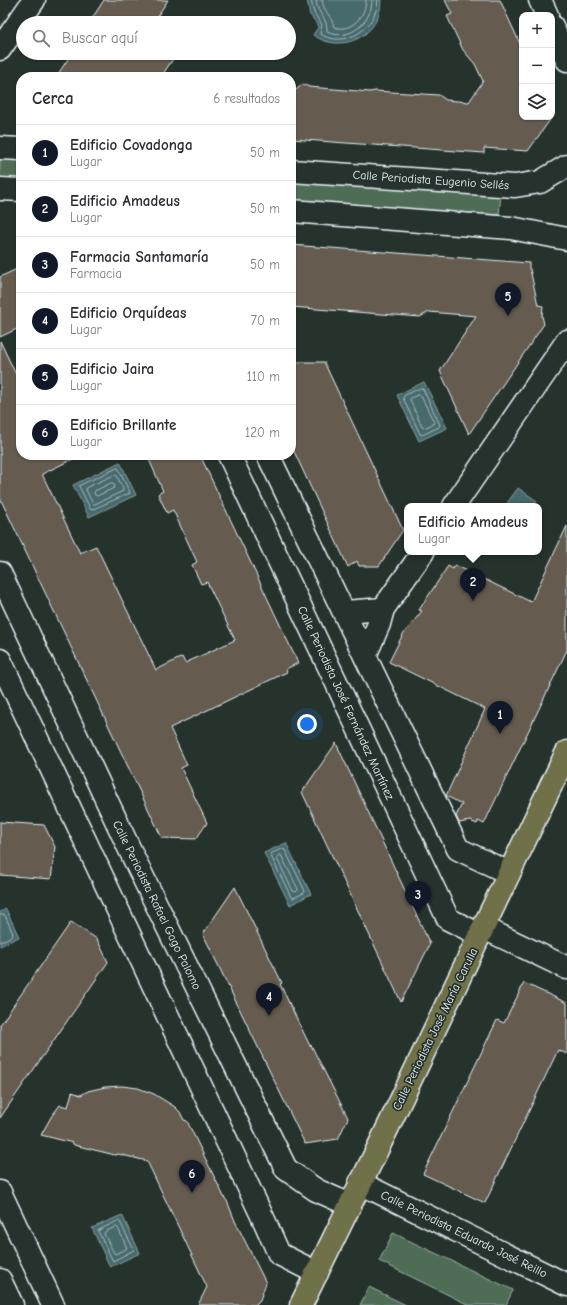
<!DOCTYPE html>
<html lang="es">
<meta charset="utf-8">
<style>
body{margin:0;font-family:"Comic Neue",sans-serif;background:#f7f7f7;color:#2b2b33}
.controls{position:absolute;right:12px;top:12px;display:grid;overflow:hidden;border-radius:8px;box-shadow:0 1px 3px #0004}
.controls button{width:36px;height:36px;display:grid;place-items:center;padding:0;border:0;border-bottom:1px solid #e1e1e2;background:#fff;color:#2b2b33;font:20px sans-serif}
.you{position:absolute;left:307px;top:724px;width:14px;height:14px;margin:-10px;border:3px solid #fff;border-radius:50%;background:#1a73e8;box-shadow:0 0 0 6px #1a73e833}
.badge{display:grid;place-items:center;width:26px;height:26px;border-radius:50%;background:#111827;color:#fff;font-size:13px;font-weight:700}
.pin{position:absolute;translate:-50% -33px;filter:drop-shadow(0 1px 2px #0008)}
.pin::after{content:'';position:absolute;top:21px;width:14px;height:12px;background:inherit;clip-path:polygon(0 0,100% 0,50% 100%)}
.popup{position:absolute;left:404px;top:503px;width:138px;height:52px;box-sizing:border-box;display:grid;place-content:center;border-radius:8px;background:#fff;filter:drop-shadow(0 1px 3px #0005);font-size:13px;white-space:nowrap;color:#7c7c81}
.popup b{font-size:15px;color:#2b2b33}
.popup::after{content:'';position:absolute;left:50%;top:100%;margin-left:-8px;border:8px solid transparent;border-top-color:#fff}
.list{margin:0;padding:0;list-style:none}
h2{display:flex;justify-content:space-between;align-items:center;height:52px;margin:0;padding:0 16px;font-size:17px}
h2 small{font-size:13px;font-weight:400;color:#7c7c81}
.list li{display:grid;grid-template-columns:26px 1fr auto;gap:12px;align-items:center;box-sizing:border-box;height:56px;padding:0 16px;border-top:1px solid #e1e1e2}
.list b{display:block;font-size:15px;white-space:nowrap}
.list p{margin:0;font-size:13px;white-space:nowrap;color:#7c7c81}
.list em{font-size:13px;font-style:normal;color:#7c7c81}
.icon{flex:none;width:22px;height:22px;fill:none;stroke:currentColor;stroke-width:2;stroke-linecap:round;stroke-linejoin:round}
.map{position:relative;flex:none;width:567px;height:1305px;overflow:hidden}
.search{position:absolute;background:#fff;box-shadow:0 1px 3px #0004;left:16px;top:16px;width:280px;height:44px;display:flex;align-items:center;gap:10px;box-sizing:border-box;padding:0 14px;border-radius:22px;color:#7c7c81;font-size:15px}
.panel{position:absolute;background:#fff;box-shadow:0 1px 3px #0004;left:16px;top:72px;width:280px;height:388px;border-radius:16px}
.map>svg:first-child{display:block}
.green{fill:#4f6d56;stroke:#9cafa7}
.water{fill:#476a6d;stroke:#87a0a5}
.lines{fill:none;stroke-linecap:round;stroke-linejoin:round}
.shore{stroke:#a8bbc0;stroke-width:1}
.building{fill:#655b50;stroke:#e8f1f8}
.minor-casing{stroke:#e8f1f8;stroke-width:25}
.tertiary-casing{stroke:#e8f1f8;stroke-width:25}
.secondary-casing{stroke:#e8f1f8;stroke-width:25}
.primary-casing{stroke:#e8f1f8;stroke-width:25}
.minor{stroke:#26332d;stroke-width:22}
.tertiary{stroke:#26332d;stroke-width:22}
.secondary{stroke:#26332d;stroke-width:22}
.primary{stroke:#6f704a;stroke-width:22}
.labels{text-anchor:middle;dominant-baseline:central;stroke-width:3.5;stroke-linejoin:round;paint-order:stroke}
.street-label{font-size:12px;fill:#e8f1f8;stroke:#26332d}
</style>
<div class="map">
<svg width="567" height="1305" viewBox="0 0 567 1305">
<rect width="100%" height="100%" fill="#26332d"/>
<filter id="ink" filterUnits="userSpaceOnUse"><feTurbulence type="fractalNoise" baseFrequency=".025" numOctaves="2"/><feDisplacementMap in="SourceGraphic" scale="8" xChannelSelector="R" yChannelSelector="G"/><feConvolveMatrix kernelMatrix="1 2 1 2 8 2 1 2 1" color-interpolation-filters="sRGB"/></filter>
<g filter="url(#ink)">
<g class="green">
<path d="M0 158 21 160 20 180 0 178Z"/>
<path d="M291 179 501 194 499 215 291 200Z"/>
<path d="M393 1233 513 1290 506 1305H469L379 1261Z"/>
<path d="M369 1287 406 1305H360Z"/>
</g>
<g class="water">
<path d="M307 0H381C381 36 342 55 313 35L319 26 310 15Z"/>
<path d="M424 382 447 428 419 441 397 395Z"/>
<path d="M120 462 136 495 89 517 73 485Z"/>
<path d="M518 488 537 501 533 506H505Z"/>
<path d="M286 843 311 894 290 905 264 853Z"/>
<path d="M6 909 19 937 0 946V912Z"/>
<path d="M122 1215 140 1253 110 1267 92 1228Z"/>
</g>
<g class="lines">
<g class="shore">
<path d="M311 0 314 13 322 25 320 34C346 49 376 29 378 0"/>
<path d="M316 0C317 16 328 16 327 32 349 42 372 23 372 0"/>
<path d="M322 0C323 11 332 16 334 27 351 33 366 16 366 0"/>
<path d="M421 388 423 389 440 425 439 427 422 435 420 434 403 398 404 396Z"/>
<path d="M419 395 421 396 434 422 433 424 424 428 422 427 410 400 411 398Z"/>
<path d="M118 468 130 493 91 510 79 486Z"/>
<path d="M115 475 117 476 123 489V491L95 504H93L86 490V488Z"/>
<path d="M112 483 115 486 114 488 97 496 95 495 94 493 95 491Z"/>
<path d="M282 849 285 850 305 891 304 893 293 898 291 897 271 856V854Z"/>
<path d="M281 855 298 889V890L296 892 293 891 277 859 278 857Z"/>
<path d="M0 915H5L13 934 12 936 0 942"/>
<path d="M118 1221 120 1222 134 1250 113 1261 98 1231Z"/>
<path d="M116 1227 118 1228 127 1248 126 1249 115 1254 114 1253 104 1234 105 1232Z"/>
</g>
</g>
<g class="building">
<path d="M104 0H168L153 23H89Z"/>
<path d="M445 0H500L522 48V117H552L528 151 484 148V153L291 139V94L303 84 309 87 370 92 375 91 439 95 446 100 469 102 483 81 475 64 463 50 447 16 452 14Z"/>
<path d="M72 53H177L161 77H56Z"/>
<path d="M291 245 529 263V269H530L538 305 543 306 542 316 544 324 469 434 440 371 476 316 429 312 420 317 291 307Z"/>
<path d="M21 267V327L0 337V277Z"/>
<path d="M0 341 21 385V455H81L42 474 80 553 96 546 156 670 182 657 185 663 235 640 207 582 201 584 192 565 197 562 173 510 167 513 158 494 163 491 147 455H200L298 663 286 669 287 672 170 728 187 765 181 768 207 823 196 839 162 838 0 498Z"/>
<path d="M291 362H324L403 530 379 566H359L357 561 348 567 291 445Z"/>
<path d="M567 526V650L484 824 478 821 477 824 470 821 459 823 456 816 462 804 446 796 485 709 389 662 402 636 422 611 419 610 448 566 453 569 455 565 531 602Z"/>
<path d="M336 743 430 944 401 1002 302 792Z"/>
<path d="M0 822 44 825 55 847 51 879 0 875Z"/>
<path d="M235 887 282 983 280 984 310 1046 311 1045 348 1118 338 1139 305 1144 203 934Z"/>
<path d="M71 922 97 939 108 962 0 1118V1025Z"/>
<path d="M524 983 567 1003V1054L558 1050 485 1203 423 1174 497 1020 504 1023Z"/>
<path d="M122 1086 138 1088 154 1094 175 1107 180 1112 184 1120 187 1121 224 1197 227 1201 235 1221 266 1283 260 1300 255 1305H198L207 1287 147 1161 118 1154 115 1155 74 1145 73 1143 41 1135 51 1117 60 1105 68 1107 72 1092 81 1095 88 1091 105 1087Z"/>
</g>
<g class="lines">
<defs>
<g id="minor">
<path d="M454 506 567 341"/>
<path d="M345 612 383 609"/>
<path d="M365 656 379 624 383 609 423 552"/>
<path d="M484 928 567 968"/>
<path d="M360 1183 567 1285"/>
</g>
<g id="tertiary">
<path d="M0 49 34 0"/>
<path d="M229 455 448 919 480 935"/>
<path d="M268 455 458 849 509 873"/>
<path d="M0 573 137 865 286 1169 316 1190 350 1205"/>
<path d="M0 660 264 1220 279 1254 317 1273"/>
<path d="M0 1192 53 1305"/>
<path d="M0 1280 12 1305"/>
</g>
<g id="secondary">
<path d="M540 0 547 15"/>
<path d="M552 26 567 60"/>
<path d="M0 148 21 149"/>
<path d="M291 171 515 186 540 182 567 166"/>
<path d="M0 189 21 190"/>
<path d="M291 211 511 228 567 239"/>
</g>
<path id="primary" d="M301 1305 379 1146 567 752"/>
</defs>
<use href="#minor" class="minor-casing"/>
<use href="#tertiary" class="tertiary-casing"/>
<use href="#secondary" class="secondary-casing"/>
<use href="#primary" class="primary-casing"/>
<use href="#minor" class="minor"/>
<use href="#tertiary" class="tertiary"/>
<use href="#secondary" class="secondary"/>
<use href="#primary" class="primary"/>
</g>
</g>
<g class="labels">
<g class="street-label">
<text transform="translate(431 180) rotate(4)">Calle Periodista Eugenio Sellés</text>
<text transform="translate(346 703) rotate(65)">Calle Periodista José Fernández Martínez</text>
<text transform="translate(157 905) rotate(64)">Calle Periodista Rafael Gago Palomo</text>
<text transform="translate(435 1029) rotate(-64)">Calle Periodista José María Carulla</text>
<text transform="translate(464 1234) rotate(26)">Calle Periodista Eduardo José Reillo</text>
</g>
</g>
</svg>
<div class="controls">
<button>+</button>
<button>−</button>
<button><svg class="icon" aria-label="layers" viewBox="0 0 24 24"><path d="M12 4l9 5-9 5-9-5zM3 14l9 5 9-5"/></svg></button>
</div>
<div class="you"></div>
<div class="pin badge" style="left:500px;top:734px">1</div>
<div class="pin badge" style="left:473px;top:601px">2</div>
<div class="popup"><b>Edificio Amadeus</b>Lugar</div>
<div class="pin badge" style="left:418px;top:914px">3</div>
<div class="pin badge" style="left:269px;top:1016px">4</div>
<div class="pin badge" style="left:508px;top:316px">5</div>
<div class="pin badge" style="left:192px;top:1193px">6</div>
<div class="search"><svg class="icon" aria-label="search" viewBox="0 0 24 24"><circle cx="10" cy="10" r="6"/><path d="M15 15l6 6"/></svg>Buscar aquí</div>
<section class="panel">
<h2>Cerca<small>6 resultados</small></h2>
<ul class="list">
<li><span class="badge">1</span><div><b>Edificio Covadonga</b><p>Lugar</p></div><em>50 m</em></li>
<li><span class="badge">2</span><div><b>Edificio Amadeus</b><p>Lugar</p></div><em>50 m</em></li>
<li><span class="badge">3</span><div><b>Farmacia Santamaría</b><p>Farmacia</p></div><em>50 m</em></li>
<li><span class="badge">4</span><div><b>Edificio Orquídeas</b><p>Lugar</p></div><em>70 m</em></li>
<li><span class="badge">5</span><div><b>Edificio Jaira</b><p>Lugar</p></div><em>110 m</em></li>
<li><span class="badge">6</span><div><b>Edificio Brillante</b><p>Lugar</p></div><em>120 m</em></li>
</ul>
</section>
</div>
